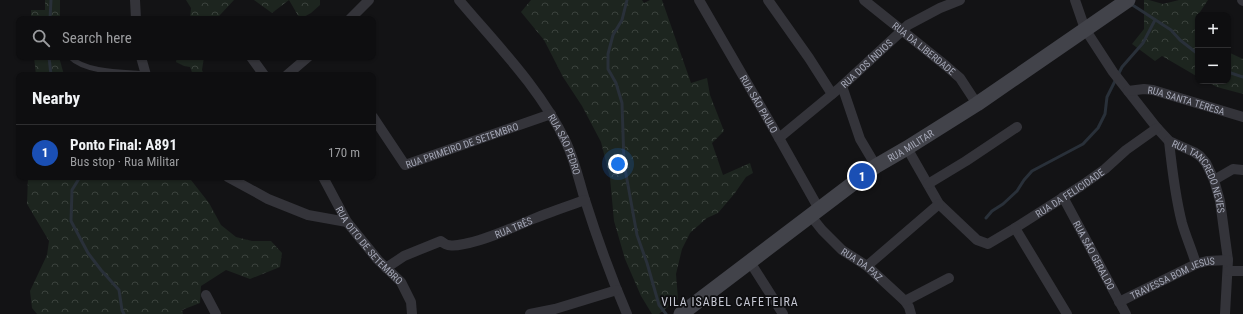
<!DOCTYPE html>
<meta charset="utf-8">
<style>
body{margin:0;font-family:"Roboto Condensed",sans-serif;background:#1c1c1e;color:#f1f3f6}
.controls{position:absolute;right:12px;top:12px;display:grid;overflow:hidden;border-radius:8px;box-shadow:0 1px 3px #0004}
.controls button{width:36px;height:36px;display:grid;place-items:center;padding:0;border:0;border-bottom:1px solid #2e2e30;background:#0e0e10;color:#f1f3f6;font:20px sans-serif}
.you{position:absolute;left:618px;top:164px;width:14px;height:14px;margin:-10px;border:3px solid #fff;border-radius:50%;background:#1a73e8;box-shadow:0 0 0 6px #1a73e833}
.badge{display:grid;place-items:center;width:26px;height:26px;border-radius:50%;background:#0f766e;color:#fff;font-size:13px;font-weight:700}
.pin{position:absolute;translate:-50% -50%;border:2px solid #fff;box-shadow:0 1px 4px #0006}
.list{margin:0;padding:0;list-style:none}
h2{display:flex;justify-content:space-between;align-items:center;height:52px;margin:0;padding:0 16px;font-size:17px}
h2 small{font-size:13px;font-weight:400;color:#9b9c9f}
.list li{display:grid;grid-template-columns:26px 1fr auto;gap:12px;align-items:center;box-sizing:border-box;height:56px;padding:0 16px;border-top:1px solid #2e2e30}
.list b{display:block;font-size:15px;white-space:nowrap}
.list p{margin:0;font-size:13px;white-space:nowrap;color:#9b9c9f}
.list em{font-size:13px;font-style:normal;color:#9b9c9f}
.icon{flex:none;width:22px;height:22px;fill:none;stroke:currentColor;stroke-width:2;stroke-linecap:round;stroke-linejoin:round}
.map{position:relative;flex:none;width:1243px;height:314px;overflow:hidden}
.search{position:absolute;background:#0e0e10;box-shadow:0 1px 3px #0004;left:16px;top:16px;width:360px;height:44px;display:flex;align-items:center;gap:10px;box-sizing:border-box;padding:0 14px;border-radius:8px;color:#9b9c9f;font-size:15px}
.panel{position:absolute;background:#0e0e10;box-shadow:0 1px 3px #0004;left:16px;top:72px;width:360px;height:108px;border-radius:8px}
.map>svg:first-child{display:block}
.forest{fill:url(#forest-crowns)}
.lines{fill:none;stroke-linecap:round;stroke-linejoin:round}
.stream{stroke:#293039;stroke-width:3}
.lane{stroke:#34343a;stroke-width:5}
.street{stroke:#34343a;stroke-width:10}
.secondary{stroke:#42434a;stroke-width:15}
.labels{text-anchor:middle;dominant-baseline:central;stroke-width:3.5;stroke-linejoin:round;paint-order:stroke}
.street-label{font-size:10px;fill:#a4a7b6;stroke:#0e0e10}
.quarter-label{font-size:12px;letter-spacing:1px;fill:#c5c7d2;stroke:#0e0e10}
</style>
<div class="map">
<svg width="1243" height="314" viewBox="0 0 1243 314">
<defs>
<pattern id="forest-crowns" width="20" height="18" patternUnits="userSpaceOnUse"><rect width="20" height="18" fill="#1d251f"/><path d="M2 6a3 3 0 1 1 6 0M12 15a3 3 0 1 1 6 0" fill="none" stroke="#3b423d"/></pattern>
</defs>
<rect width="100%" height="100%" fill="#131315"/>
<g class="forest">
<path d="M45 0H60V19H31V10H45Z"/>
<path d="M186 0H234L220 15 217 19H190L191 8Z"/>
<path d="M254 0H320V5L311 13 300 19 289 0 272 13Z"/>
<path d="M531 0H642L644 3 650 0H662L691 83 707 78 710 95 724 131 712 143 723 175 750 163 753 173 746 177 735 193 718 213 707 218 690 233 682 249 676 274 678 299 659 314H652L641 296 625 259 614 221 610 178 601 142 582 106 563 77 544 40 521 12Z"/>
<path d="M1144 0H1149L1163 4 1179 0H1208L1198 15 1195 23 1198 38V77L1162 56 1155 61 1132 44 1144 29Z"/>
<path d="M1228 52 1243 59V94L1217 87 1205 81H1228Z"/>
<path d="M34 57H59L64 75H36Z"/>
<path d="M177 57H204L202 70 204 75H193L190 67 184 66 176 62Z"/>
<path d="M28 177H194L191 180 209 203 221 225 236 237 252 241H271L282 253 280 267 250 279 226 270 201 286 200 303 182 310 183 314H37L32 308 30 291 47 255 49 241 27 204Z"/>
</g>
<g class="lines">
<g class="stream">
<path d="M627 0 622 20 613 35 608 54V69L616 83 622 103 624 163 637 235 647 263 659 305 666 314"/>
<path d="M1131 4 1171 30 1180 40 1198 54"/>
<path d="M50 19 51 0"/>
<path d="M49 57 51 75"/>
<path d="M1228 72 1243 77"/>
<path d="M80 177 72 190 71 221 88 253 101 270 119 290 122 310 124 314"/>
<path d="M986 218 992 211 1003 204 1017 191 1024 180 1032 171 1083 144 1098 128 1105 114 1107 97 1122 67 1143 43 1155 20"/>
</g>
<path class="lane" d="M70 57C86 73 124 72 146 74"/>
<g class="street">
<path d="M135 0 136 19"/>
<path id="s1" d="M459 0C497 45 540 88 566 142 575 161 579 181 585 200 597 238 611 277 627 314"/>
<path id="s2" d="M699 0 779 138 819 209"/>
<path d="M768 0 809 58 832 94"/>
<path id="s3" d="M864 0 945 65 960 78 977 104"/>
<path id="s4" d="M1075 0 1085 29 1113 72 1157 128 1169 141 1194 152 1200 156 1206 163 1214 180 1220 201 1228 260 1225 314"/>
<path d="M1242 0 1243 1"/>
<path d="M350 19 369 0"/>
<path d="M141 57 146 75"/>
<path d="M251 57 264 75"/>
<path d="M287 75 308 57"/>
<path d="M842 86 860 139 876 166"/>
<path id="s5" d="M1128 91 1144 89 1153 90 1243 117"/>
<path id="s6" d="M373 117 405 165 551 114"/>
<path id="s7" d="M779 138 842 86 908 25 940 8 960 0"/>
<path d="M1169 141C1172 169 1175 196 1182 223 1186 237 1192 250 1196 264"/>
<path id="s8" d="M907 148 939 204 977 240 988 244 1015 228 1081 186 1105 169 1126 150 1157 128"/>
<path d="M228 177 268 199 308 215 347 222"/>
<path id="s9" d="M323 177 347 222 378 260 401 282 411 302 412 314"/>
<path d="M1214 180 1233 169 1243 170"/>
<path d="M928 184 966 161 1017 127"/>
<path id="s10" d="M1063 197 1126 314"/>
<path id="s11" d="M810 215 822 230 842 250 867 266 905 301 909 307 911 314"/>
<path d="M1015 228 1067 314"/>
<path d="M750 262 783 314"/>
<path d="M867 266 939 204"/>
<path id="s12" d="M386 268 404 256 441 241C447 247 455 246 464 244 486 240 512 228 533 219 550 212 568 206 585 200"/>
<path d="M1228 271H1243"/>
<path d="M206 295 216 314"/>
<path d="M905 301 949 278"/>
<path id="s13" d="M1119 302 1196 264 1207 261 1228 260"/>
<path d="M530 314 555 309 617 290"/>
</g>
<path class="secondary" id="s14" d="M681 314 876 166 907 148 977 104 1128 0"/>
</g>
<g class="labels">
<g class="street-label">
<text stroke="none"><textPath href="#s3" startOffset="77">RUA DA LIBERDADE</textPath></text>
<text stroke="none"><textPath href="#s7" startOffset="115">RUA DOS ÍNDIOS</textPath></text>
<text stroke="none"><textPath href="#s5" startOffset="60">RUA SANTA TERESA</textPath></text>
<text stroke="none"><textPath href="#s2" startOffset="120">RUA SÃO PAULO</textPath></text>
<text stroke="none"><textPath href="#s6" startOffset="118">RUA PRIMEIRO DE SETEMBRO</textPath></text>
<text stroke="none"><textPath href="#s1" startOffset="180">RUA SÃO PEDRO</textPath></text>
<text stroke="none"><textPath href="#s14" startOffset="285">RUA MILITAR</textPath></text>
<text stroke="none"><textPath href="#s4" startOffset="221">RUA TANCREDO NEVES</textPath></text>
<text stroke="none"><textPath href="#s8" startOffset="225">RUA DA FELICIDADE</textPath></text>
<text stroke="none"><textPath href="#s12" startOffset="138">RUA TRÊS</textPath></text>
<text stroke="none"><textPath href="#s9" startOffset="83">RUA OITO DE SETEMBRO</textPath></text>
<text stroke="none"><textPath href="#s10" startOffset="66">RUA SÃO GERALDO</textPath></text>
<text stroke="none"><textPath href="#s11" startOffset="72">RUA DA PAZ</textPath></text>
<text stroke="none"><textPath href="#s13" startOffset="59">TRAVESSA BOM JESUS</textPath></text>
</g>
<g class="quarter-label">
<text x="730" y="302">VILA ISABEL CAFETEIRA</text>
</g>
</g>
</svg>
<div class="controls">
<button>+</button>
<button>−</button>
</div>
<div class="you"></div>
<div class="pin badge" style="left:862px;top:176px;background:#1a4fb4">1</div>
<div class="search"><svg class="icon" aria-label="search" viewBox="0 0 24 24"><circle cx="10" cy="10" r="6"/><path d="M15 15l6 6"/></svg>Search here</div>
<section class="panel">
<h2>Nearby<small></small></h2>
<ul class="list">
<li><span class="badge" style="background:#1a4fb4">1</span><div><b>Ponto Final: A891</b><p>Bus stop · Rua Militar</p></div><em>170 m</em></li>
</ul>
</section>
</div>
